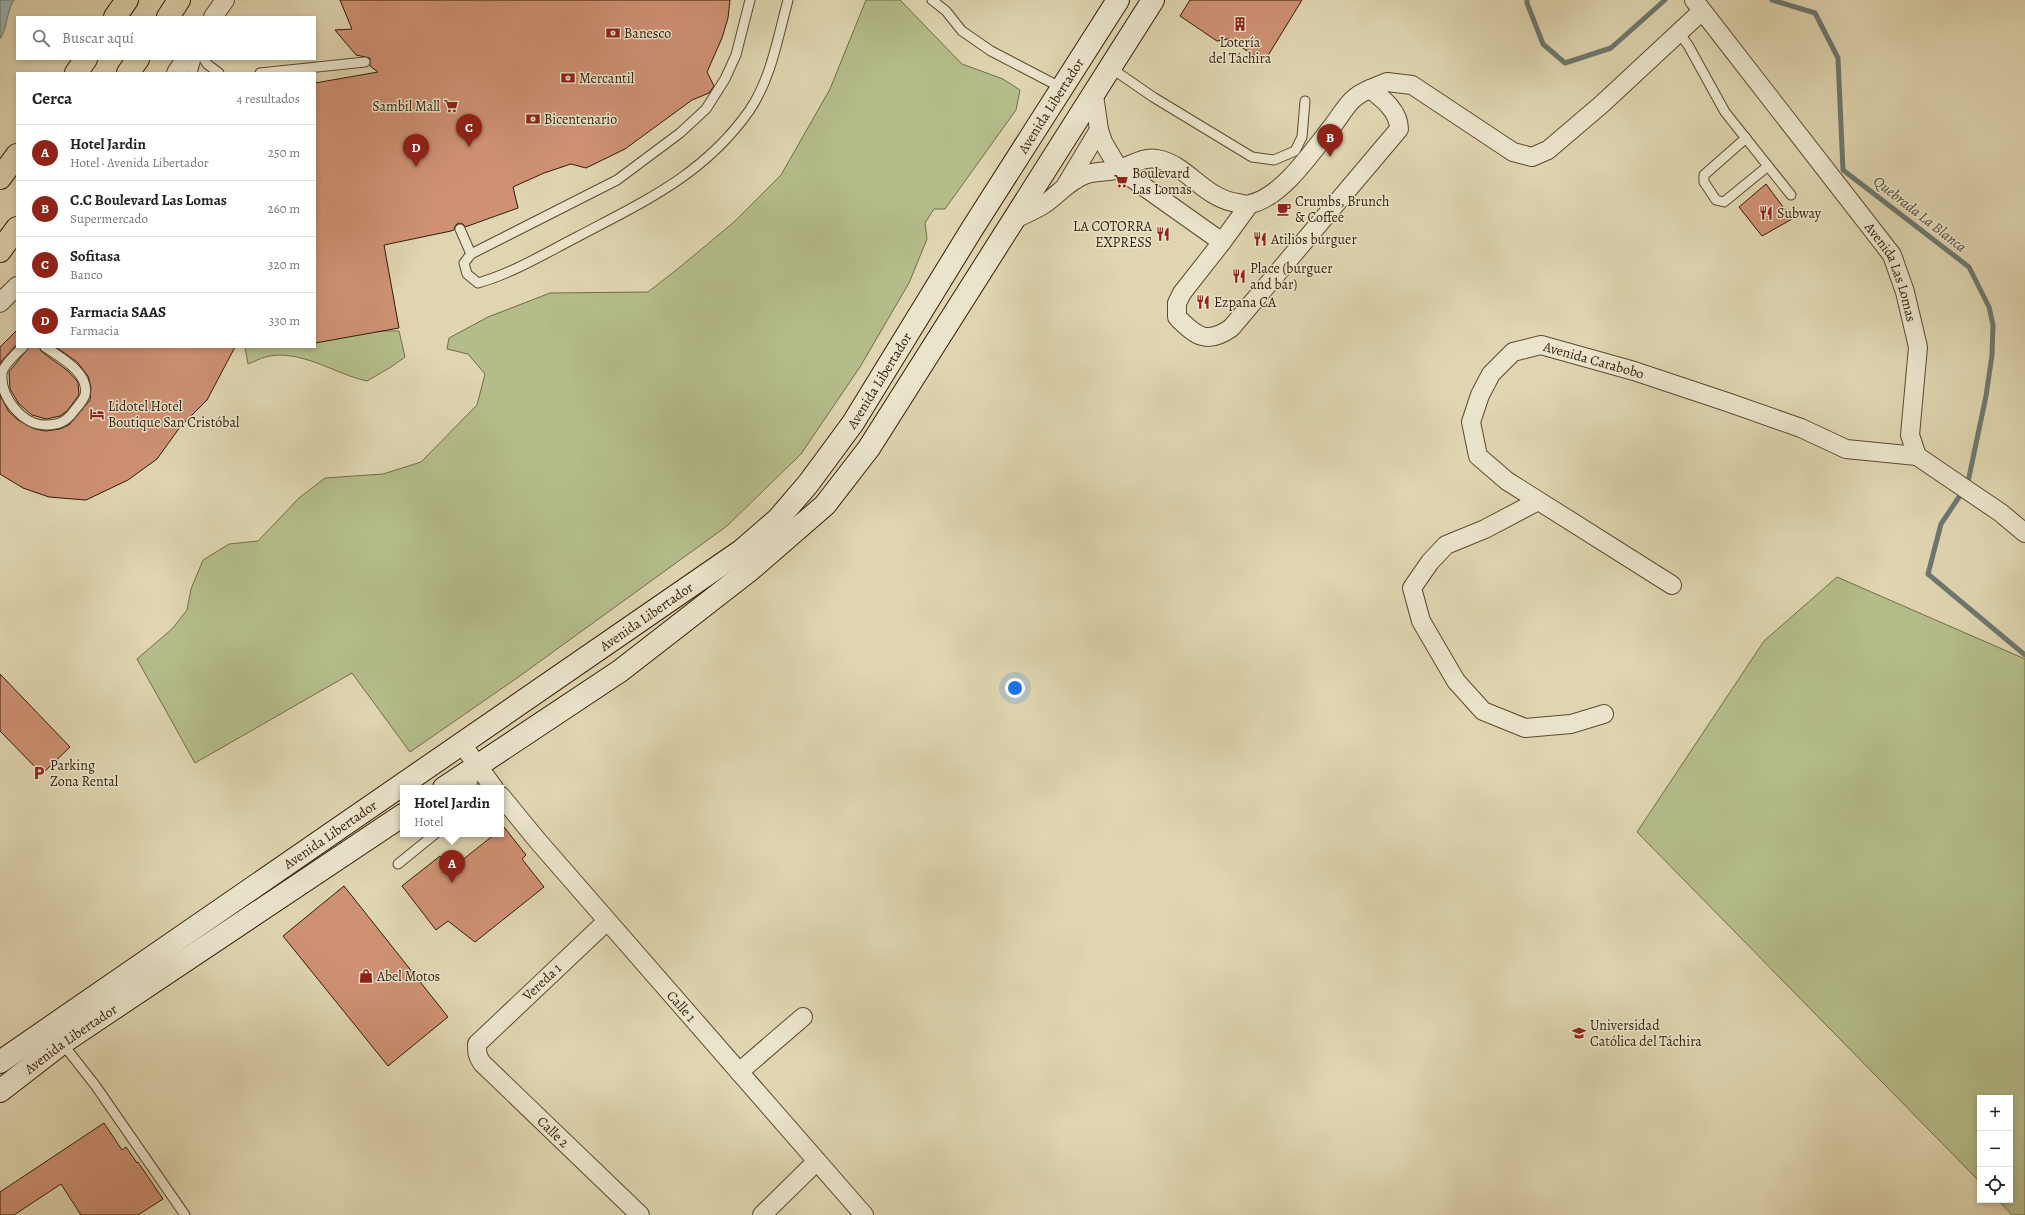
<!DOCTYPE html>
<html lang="es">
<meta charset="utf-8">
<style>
body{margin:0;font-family:Alegreya,serif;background:#f6f6f6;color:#222}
.controls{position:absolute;right:12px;bottom:12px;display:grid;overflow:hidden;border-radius:0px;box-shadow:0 2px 6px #0003}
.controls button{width:36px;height:36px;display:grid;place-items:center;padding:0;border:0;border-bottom:1px solid #e0e0e0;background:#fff;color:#222;font:20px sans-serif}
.you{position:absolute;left:1015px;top:688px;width:14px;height:14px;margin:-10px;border:3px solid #fff;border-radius:50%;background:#1a73e8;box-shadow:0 0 0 6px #1a73e833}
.badge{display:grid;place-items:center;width:26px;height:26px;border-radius:50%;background:#8f2418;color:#fff;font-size:13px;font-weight:700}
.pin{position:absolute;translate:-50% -33px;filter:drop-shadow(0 1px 2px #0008)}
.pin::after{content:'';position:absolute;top:21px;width:14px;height:12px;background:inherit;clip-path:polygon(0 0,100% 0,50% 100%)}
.popup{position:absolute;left:400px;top:785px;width:104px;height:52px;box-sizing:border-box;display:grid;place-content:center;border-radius:0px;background:#fff;filter:drop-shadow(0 1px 3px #0005);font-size:13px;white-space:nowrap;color:#767676}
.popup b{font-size:15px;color:#222}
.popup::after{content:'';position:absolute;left:50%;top:100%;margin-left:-8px;border:8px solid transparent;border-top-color:#fff}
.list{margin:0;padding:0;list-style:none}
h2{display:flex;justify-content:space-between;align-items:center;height:52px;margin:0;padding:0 16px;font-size:17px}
h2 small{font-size:13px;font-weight:400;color:#767676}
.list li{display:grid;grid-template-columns:26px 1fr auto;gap:12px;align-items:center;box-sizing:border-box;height:56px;padding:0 16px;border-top:1px solid #e0e0e0}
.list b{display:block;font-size:15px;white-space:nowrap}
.list p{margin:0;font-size:13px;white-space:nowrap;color:#767676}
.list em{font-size:13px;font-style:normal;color:#767676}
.icon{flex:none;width:22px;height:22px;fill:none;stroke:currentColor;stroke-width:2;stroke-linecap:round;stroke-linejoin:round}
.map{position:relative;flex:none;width:2025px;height:1215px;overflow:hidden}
.search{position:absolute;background:#fff;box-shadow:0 2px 6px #0003;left:16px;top:16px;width:300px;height:44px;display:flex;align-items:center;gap:10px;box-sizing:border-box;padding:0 14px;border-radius:0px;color:#767676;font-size:15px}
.panel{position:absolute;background:#fff;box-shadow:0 2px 6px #0003;left:16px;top:72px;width:300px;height:276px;border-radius:0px}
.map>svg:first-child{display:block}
.green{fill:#b4bd8a;stroke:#746c48}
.water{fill:#96b6b5;stroke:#6e786f}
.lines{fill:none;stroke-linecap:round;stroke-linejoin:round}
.stream{stroke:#6e786f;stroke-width:5}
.building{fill:#ce9174;stroke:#331c06}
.lane-casing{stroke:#5e4a30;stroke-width:11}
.street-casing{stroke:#5e4a30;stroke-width:20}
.secondary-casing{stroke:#331c06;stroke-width:24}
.highway-casing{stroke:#331c06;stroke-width:24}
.lane{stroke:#eae4cc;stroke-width:9}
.street{stroke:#eae4cc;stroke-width:18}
.secondary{stroke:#eae4cc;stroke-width:22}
.highway{stroke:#dfd5b0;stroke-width:22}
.labels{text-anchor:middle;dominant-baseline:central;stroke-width:3;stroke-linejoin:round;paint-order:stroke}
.poi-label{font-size:14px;fill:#331c06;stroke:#eae4cc;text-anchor:start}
.street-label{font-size:14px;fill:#331c06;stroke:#eae4cc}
.water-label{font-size:15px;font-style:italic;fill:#514a3b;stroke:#eae4cc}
</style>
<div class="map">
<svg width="2025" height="1215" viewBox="0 0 2025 1215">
<rect width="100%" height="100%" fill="#dfd5b0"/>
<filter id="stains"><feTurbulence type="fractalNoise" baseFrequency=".005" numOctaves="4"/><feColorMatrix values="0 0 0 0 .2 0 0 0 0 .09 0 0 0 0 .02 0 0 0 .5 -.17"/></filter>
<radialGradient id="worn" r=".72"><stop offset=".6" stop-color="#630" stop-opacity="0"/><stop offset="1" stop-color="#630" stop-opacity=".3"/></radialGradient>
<g class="green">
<path d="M866 0H900L962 64 1003 79 1020 90 1016 110 945 209H934L925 223 927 239 909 283 860 367 801 454 727 526 517 678 410 752 352 673 195 763 137 659 172 629 187 610 191 589 203 560 229 544 258 541 299 498 325 478 383 474 421 462 477 405 485 374 468 354 447 349 449 338 488 317 550 293 648 292 680 267 734 222 781 175 830 89Z"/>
<path d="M315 331H399L405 357 391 367 367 381C334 374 300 348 265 357 259 359 253 362 248 364L245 347H315Z"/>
<path d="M1837 577 2025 659V1215H2012L1998 1200H2010V1098H1980V1182L1637 832 1764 641Z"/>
</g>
<path class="water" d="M0 0H14C6 12 8 27 0 39Z"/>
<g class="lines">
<g class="stream">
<path d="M1527 0V3L1543 44 1565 63 1611 48 1665 0"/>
<path d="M1772 0 1815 13 1838 58 1843 170 1969 267 1989 307 1993 325 1992 355 1986 396 1968 482"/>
<path d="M1961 494 1941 524 1928 574 2025 655"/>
</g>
</g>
<g class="building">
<path d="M340 0H730L728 18 722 38 707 72 714 86 709 93 692 100 625 149 586 168 571 164 544 173 513 187 518 208 465 227 463 224 458 223 455 226 454 230 451 231 384 245 399 328 315 343V83L378 72 370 66V58L356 55 335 30 352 29Z"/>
<path d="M1190 0H1302L1264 62 1229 39 1217 41 1180 16Z"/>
<path d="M1766 184 1792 219 1762 236 1739 207Z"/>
<path d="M17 330V344L0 363V347Z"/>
<path d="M29 347H39L42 352 68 371 78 382 79 395 67 411 60 416 46 419 32 415 19 404 10 389 9 372Z"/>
<path d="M56 347H235L207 400 180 427 157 459 128 480 86 500 49 497 23 488 0 474V395L9 412 18 420 35 429 46 431 60 429 69 425 90 400 91 387 88 376 77 362Z"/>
<path d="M0 674 70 747 42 774 0 731Z"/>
<path d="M504 827 526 855 522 859 544 887 475 942 448 921 436 930 402 886 440 856 451 869 495 834H501V829Z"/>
<path d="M344 886 448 1017 388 1066 283 936Z"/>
<path d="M104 1123 122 1150 126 1147 137 1163 138 1162 163 1199 138 1215H81L61 1184 14 1215H0V1192Z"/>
</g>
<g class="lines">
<defs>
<g id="lane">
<path d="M750 0 736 55 725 79 706 109 680 133 617 180 471 254 464 263 467 274 478 283C513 273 544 254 577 237 643 202 704 175 749 111 771 79 778 37 788 0"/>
<path d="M932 0 946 11 962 31 991 51 1062 88"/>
<path d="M1679 33 1688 45 1725 112 1791 195"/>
<path d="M204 59 207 64 219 73"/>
<path d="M1111 68 1153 97 1252 157 1274 160 1295 151 1302 137 1305 101"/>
<path d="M192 73 196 59"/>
<path d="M260 73 365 62"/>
<path d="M1746 138 1704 175V182L1716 200 1724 202 1768 166"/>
<path d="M460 229 471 254"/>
<path d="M23 347C17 353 4 364 2 373 0 397 22 425 46 425 59 425 67 421 74 411 78 406 83 401 85 395 90 373 60 357 45 347"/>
<path d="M471 788 475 772"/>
<path d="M398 864 435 834"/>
<path d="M62 1043 95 1085 185 1215"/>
</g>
<g id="street">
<path id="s1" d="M1694 0 1892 255 1905 292 1918 347 1910 435 1917 456 2001 513 2025 533"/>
<path d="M213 17 225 0"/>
<path d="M176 73 185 59"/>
<path d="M1370 89 1387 82 1412 85 1513 152 1532 157 1548 150 1602 104 1702 11"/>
<path d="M1066 185 1099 130"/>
<path d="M1013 220C1023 215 1033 211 1043 205 1058 195 1069 180 1087 174 1098 171 1109 172 1120 169 1132 165 1144 156 1157 159 1187 164 1204 199 1238 203 1242 204 1247 205 1250 204 1283 197 1314 149 1334 124 1346 108 1350 97 1370 89 1382 98 1399 111 1399 129L1231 328C1207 345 1195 336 1177 317V303L1182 293 1222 242 1119 169 1103 142 1099 130 1094 95"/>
<path d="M1222 242 1249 205"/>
<path d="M0 303 17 286"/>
<path d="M1538 501 1485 529 1446 545 1430 562 1412 588 1421 621 1456 681 1483 711 1525 728 1571 724 1604 714"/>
<path id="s2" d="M1672 585 1507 481 1478 456 1471 422 1480 395 1491 374 1513 352 1541 345 1634 371 1727 402 1801 428 1846 449 1917 456"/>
<path d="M461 743 494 788"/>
<path id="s3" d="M501 796 537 840 864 1215"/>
<path id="s4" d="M607 921 477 1044C477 1052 477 1056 482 1063L640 1215"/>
<path d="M739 1072 803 1017"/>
<path d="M762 1215 817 1161"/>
</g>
<g id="secondary">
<path d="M444 788 620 671 750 570 825 505 869 448 1153 0"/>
<path id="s5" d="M0 1062 741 551 778 519 808 484 853 423 972 229 1118 0"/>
<path id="s6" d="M0 1091 62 1043 403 815"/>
</g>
<g id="highway">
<path d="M115 17 127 0"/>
<path d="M168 17 179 0"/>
<path d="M76 73 86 59"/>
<path d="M128 73 138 59"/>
<path d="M0 178 17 155"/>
<path d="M0 251 17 228"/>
</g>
</defs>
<use href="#lane" class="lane-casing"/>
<use href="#street" class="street-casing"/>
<use href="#secondary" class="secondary-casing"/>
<use href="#highway" class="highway-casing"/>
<use href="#lane" class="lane"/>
<use href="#street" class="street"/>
<use href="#secondary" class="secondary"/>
<use href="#highway" class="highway"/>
</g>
<defs>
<symbol id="building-bare" viewBox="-9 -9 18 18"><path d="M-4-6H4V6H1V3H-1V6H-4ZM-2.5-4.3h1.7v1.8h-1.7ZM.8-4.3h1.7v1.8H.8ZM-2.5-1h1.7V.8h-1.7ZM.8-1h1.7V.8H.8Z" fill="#8f2418" stroke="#eae4cc" stroke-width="2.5" paint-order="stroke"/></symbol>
<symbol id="bank-bare" viewBox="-9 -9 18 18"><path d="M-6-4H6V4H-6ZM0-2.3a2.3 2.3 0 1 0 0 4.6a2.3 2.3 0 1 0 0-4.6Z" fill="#8f2418" stroke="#eae4cc" stroke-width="2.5" paint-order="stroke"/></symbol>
<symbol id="supermarket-bare" viewBox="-9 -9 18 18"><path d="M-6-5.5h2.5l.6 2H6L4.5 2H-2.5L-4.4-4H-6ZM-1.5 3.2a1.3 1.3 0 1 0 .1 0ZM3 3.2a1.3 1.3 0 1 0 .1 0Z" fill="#8f2418" stroke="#eae4cc" stroke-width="2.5" paint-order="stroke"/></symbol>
<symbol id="cafe-bare" viewBox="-9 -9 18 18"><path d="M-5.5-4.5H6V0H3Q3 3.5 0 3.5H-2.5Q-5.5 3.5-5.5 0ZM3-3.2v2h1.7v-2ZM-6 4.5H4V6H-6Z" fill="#8f2418" stroke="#eae4cc" stroke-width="2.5" paint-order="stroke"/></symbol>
<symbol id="restaurant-bare" viewBox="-9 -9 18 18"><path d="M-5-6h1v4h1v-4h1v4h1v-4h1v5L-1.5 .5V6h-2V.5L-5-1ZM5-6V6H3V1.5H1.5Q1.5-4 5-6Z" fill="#8f2418" stroke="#eae4cc" stroke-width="2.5" paint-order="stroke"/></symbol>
<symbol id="hotel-bare" viewBox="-9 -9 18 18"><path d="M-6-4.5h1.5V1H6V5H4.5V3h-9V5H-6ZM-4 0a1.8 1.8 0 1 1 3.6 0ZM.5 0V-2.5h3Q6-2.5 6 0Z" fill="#8f2418" stroke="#eae4cc" stroke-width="2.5" paint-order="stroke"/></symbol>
<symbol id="parking-bare" viewBox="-9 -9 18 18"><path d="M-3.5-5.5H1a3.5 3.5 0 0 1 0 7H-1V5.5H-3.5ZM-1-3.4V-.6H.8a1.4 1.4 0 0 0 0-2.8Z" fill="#8f2418" stroke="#eae4cc" stroke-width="2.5" paint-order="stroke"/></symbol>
<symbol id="shop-bare" viewBox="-9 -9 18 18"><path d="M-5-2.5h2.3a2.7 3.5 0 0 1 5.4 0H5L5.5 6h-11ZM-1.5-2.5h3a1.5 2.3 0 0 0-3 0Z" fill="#8f2418" stroke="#eae4cc" stroke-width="2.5" paint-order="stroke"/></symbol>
<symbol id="university-bare" viewBox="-9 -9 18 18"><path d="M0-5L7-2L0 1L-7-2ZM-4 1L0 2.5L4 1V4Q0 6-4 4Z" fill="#8f2418" stroke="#eae4cc" stroke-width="2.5" paint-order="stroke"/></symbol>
</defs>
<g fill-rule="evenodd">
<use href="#building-bare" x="1230" y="14" width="20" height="20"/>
<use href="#bank-bare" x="603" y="23" width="20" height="20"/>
<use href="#bank-bare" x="558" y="68" width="20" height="20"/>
<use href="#supermarket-bare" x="441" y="96" width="20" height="20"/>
<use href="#bank-bare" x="523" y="109" width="20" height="20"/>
<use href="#supermarket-bare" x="1111" y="171" width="20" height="20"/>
<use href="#cafe-bare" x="1274" y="199" width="20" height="20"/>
<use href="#restaurant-bare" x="1756" y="203" width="20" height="20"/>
<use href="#restaurant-bare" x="1153" y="224" width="20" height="20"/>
<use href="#restaurant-bare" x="1250" y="229" width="20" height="20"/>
<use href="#restaurant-bare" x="1229" y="266" width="20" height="20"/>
<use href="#restaurant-bare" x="1193" y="292" width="20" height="20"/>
<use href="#hotel-bare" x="87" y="404" width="20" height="20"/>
<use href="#parking-bare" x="29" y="763" width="20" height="20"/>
<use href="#shop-bare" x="356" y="966" width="20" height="20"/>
<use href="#university-bare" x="1569" y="1023" width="20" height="20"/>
</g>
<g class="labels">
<g class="poi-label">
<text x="624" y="33">Banesco</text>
<text x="1240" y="42" text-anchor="middle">Lotería<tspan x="1240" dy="16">del Táchira</tspan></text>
<text x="579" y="78">Mercantil</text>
<text x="440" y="106" text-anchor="end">Sambil Mall</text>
<text x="544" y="119">Bicentenario</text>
<text x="1132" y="173">Boulevard<tspan x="1132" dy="16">Las Lomas</tspan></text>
<text x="1295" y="201">Crumbs, Brunch<tspan x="1295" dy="16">&amp; Coffee</tspan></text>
<text x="1777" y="213">Subway</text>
<text x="1152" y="226" text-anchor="end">LA COTORRA<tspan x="1152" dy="16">EXPRESS</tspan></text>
<text x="1271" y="239">Atilios burguer</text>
<text x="1250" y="268">Place (burguer<tspan x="1250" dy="16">and bar)</tspan></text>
<text x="1214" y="302">Ezpana CA</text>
<text x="108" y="406">Lidotel Hotel<tspan x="108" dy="16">Boutique San Cristóbal</tspan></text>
<text x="50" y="765">Parking<tspan x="50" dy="16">Zona Rental</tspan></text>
<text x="377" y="976">Abel Motos</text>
<text x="1590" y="1025">Universidad<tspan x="1590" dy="16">Católica del Táchira</tspan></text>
</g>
<g class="street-label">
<text stroke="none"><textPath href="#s5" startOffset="1445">Avenida Libertador</textPath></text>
<text stroke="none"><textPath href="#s1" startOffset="338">Avenida Las Lomas</textPath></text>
<text stroke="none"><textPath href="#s2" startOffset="435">Avenida Carabobo</textPath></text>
<text stroke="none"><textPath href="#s5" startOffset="1121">Avenida Libertador</textPath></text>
<text stroke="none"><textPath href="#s5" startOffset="785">Avenida Libertador</textPath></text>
<text stroke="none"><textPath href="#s5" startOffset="401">Avenida Libertador</textPath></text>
<text transform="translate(542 982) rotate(-43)">Vereda 1</text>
<text stroke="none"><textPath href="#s3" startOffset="277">Calle 1</textPath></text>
<text stroke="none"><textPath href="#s6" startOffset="88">Avenida Libertador</textPath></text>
<text stroke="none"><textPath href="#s4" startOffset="298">Calle 2</textPath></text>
</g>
<g class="water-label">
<text transform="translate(1920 214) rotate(38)">Quebrada La Blanca</text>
</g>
</g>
<rect width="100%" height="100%" filter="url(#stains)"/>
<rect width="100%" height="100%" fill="url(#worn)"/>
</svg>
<div class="controls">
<button>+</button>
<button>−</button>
<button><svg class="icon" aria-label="locate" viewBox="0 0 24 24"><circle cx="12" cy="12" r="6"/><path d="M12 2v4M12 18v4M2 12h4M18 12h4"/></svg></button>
</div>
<div class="you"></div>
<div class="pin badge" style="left:452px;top:883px">A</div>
<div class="popup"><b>Hotel Jardin</b>Hotel</div>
<div class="pin badge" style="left:1330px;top:157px">B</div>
<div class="pin badge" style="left:469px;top:147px">C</div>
<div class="pin badge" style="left:416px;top:167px">D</div>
<div class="search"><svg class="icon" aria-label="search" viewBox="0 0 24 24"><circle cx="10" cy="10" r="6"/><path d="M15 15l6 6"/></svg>Buscar aquí</div>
<section class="panel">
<h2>Cerca<small>4 resultados</small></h2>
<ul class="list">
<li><span class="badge">A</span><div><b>Hotel Jardin</b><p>Hotel · Avenida Libertador</p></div><em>250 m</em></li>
<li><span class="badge">B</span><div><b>C.C Boulevard Las Lomas</b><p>Supermercado</p></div><em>260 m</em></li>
<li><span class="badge">C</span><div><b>Sofitasa</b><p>Banco</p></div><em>320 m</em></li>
<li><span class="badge">D</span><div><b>Farmacia SAAS</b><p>Farmacia</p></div><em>330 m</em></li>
</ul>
</section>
</div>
